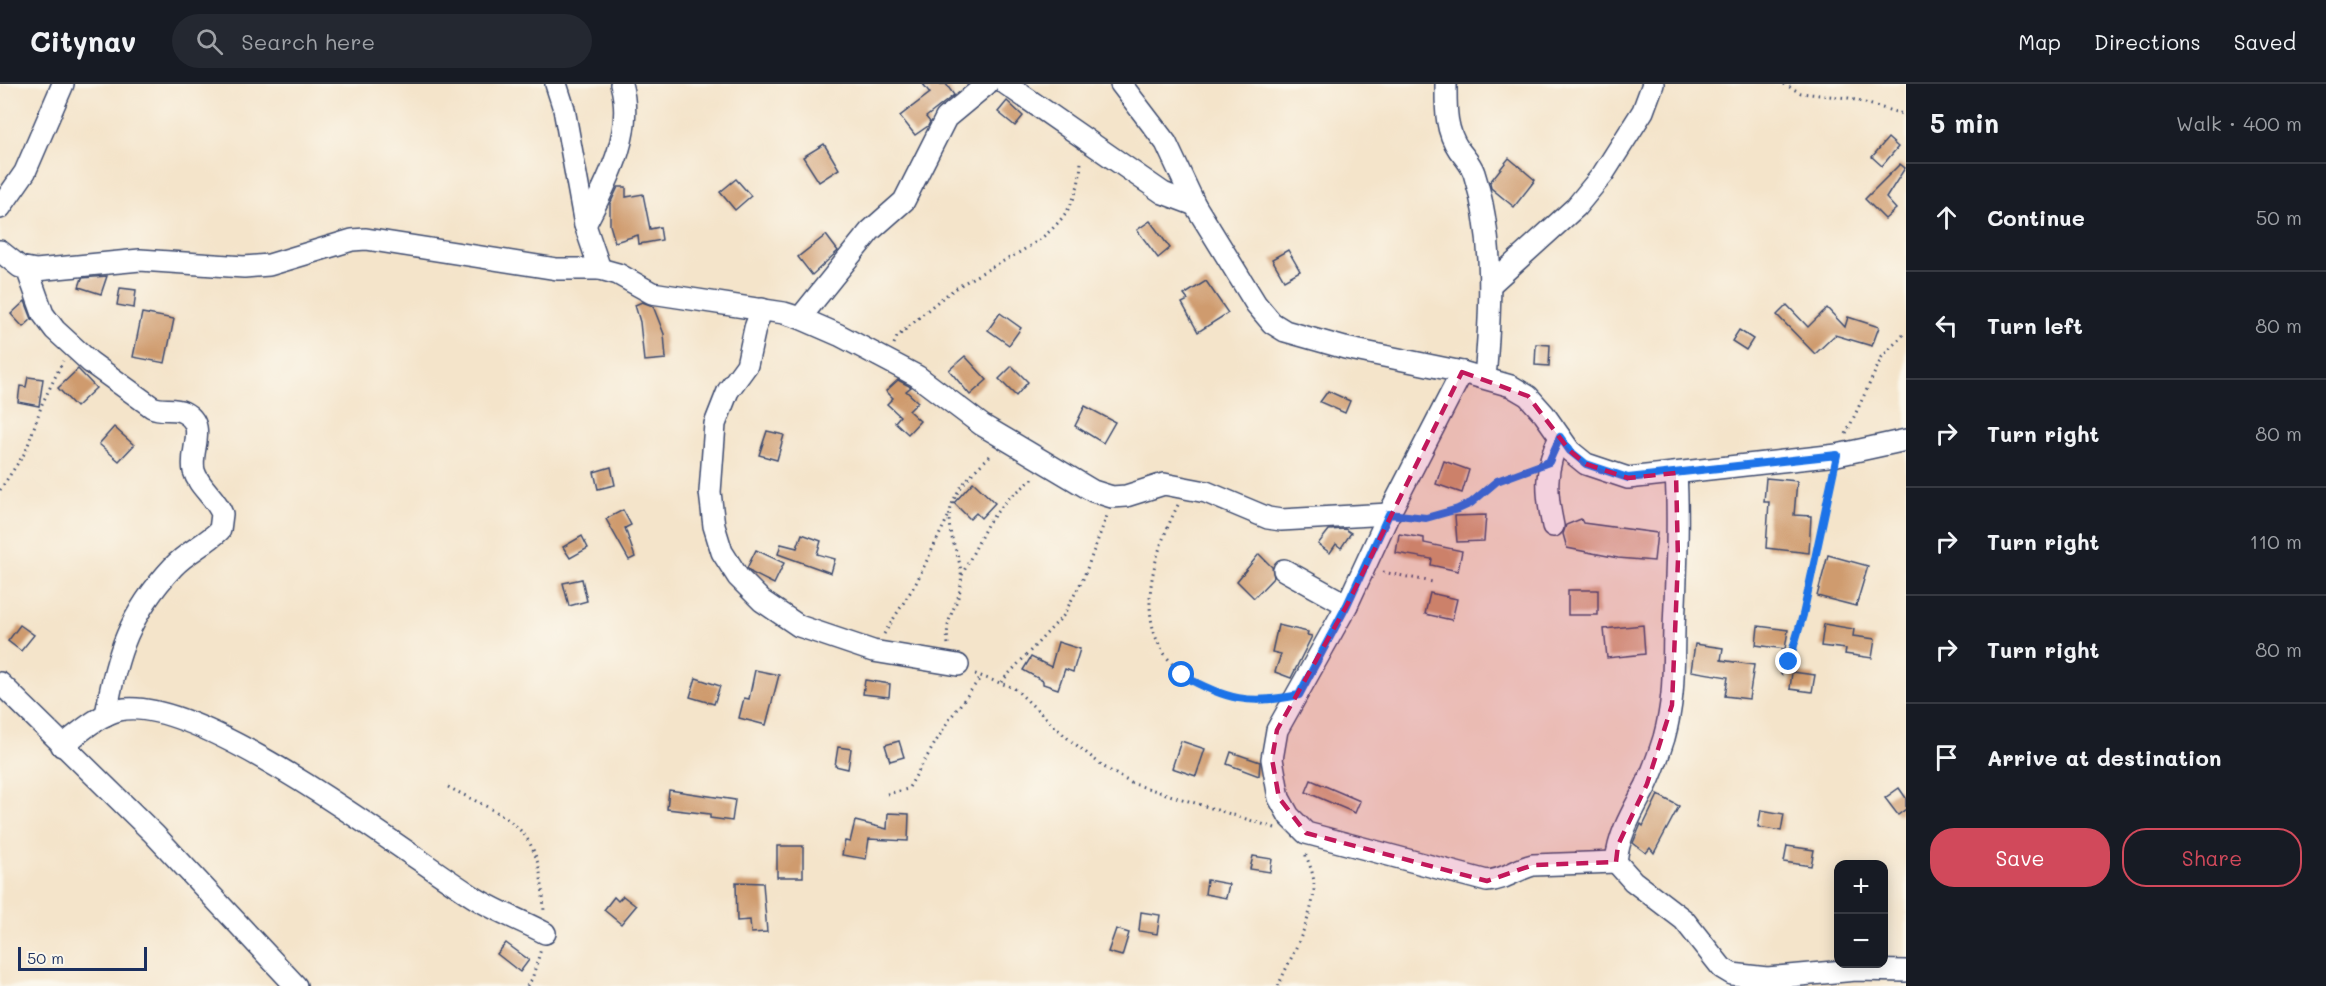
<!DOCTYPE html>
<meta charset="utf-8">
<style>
body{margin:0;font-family:Mali,sans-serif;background:#242831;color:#f1f3f6}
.controls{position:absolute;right:18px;bottom:18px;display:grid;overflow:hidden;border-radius:12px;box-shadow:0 3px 15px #0003}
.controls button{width:54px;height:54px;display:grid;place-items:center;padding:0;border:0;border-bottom:2px solid #363941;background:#171b24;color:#f1f3f6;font:30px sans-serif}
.scale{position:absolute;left:18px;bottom:15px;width:129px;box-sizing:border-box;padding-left:6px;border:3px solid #1b2f5e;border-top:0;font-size:16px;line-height:21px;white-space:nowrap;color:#1b2f5e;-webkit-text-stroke:4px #fbf7ec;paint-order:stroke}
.stop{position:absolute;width:18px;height:18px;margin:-14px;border:4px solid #1a73e8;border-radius:50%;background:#fff}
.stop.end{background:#1a73e8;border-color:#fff;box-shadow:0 2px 6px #0008}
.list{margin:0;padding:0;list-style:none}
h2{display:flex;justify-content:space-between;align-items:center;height:78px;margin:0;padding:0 24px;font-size:26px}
h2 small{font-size:20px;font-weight:400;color:#9ea1a6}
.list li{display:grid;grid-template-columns:39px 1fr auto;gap:18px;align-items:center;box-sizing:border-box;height:108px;padding:0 24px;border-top:2px solid #363941}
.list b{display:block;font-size:22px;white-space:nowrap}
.list em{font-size:20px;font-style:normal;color:#9ea1a6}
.actions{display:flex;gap:12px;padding:18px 24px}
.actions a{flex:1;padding:14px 0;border:2px solid #d1495b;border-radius:24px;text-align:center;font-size:21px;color:#d1495b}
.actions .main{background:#d1495b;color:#fff}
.icon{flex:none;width:33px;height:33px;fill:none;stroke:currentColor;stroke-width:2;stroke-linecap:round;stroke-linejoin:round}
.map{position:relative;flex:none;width:1906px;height:902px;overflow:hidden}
header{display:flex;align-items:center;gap:36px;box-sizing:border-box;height:84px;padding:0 30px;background:#171b24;border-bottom:2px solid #363941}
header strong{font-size:28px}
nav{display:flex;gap:33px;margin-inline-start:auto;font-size:21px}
.search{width:420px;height:54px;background:#242831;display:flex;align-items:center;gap:15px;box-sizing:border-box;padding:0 21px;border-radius:33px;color:#9ea1a6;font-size:22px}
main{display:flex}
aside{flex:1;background:#171b24}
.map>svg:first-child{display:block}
.building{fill:#cf9b6e}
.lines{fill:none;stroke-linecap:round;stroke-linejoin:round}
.street-casing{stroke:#3c4a6e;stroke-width:24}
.path{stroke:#3c4a6e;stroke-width:3;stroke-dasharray:1.5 4.5;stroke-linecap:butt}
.street{stroke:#fff;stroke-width:21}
.route{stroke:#1a73e8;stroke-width:8}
.marked{fill:#c2185b;fill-opacity:0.2;stroke:#c2185b;stroke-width:4.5;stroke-dasharray:12 8;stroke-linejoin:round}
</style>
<header>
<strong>Citynav</strong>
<div class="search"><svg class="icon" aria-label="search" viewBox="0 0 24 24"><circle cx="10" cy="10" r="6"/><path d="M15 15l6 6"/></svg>Search here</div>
<nav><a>Map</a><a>Directions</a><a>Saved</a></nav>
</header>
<main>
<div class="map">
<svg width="1906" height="902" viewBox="0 0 1906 902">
<rect width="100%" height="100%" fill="#fbf7ec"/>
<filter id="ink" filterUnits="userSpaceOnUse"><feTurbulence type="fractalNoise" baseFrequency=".0167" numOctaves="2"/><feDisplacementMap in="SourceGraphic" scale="12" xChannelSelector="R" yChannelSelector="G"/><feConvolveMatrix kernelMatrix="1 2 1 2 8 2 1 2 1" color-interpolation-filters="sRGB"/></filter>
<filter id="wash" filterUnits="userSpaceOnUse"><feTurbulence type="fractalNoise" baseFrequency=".008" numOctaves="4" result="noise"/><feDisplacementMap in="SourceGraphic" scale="24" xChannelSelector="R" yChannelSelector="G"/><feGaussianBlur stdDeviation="1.35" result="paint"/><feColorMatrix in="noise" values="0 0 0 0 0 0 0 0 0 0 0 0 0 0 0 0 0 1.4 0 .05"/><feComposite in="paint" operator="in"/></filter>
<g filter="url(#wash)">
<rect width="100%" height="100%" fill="#f4e4ca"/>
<g id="blocks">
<g class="building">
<path d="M923 0H946L954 11 926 33 930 38 928 42 915 51 900 32 930 9Z"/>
<path d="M1007 17 1023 32 1015 42 998 28Z"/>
<path d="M1888 54 1898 63 1882 82 1872 73Z"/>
<path d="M824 60 839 85 819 98 803 73Z"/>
<path d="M1509 74 1535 96 1514 123 1491 104 1490 98Z"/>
<path d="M1900 80 1905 84 1886 114 1896 125 1885 135 1865 115Z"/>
<path d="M736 95 751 112 735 126 720 108Z"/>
<path d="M618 103H626V113L643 110 650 145 660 143 662 156 639 160 638 151 615 158 610 141V120Z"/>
<path d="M1150 137 1170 164 1158 174 1137 146Z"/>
<path d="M826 151 838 167 812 191 798 173Z"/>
<path d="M1288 166 1300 187 1284 196 1272 175Z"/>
<path d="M107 192 101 210 79 203 82 194Z"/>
<path d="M1206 197 1228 229 1198 248 1182 219 1188 216 1184 211Z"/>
<path d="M120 204 136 206 134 224 117 221Z"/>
<path d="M25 217 32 235 23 243 11 230Z"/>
<path d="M642 218 653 222 664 250 666 275 644 277 640 238 635 221Z"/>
<path d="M1787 221 1808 243 1827 224 1845 243 1848 233 1879 243 1872 262 1835 251 1815 270 1777 231Z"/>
<path d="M142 229 174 235 165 279 133 273Z"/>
<path d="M1000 229 1021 244 1009 261 988 246Z"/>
<path d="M1739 246 1753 255 1746 266 1732 257Z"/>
<path d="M1536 260 1550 261 1549 282 1535 281Z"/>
<path d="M965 272 987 296 970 311 949 286Z"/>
<path d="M1012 282 1028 298 1016 312 999 295Z"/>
<path d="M78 285 96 304 76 323 58 304Z"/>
<path d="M28 293 43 295 39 322 18 318 20 302 26 303Z"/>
<path d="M898 296 911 303 906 307 918 318 909 327 920 337 908 350 895 338 900 332 887 320 893 314 886 307Z"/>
<path d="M1328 307 1350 317 1345 329 1320 318Z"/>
<path d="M1085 322 1115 338 1103 359 1075 342Z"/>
<path d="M114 343 134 361 119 377 99 360Z"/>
<path d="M767 347 784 351 777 376 759 371Z"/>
<path d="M1444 377 1469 386 1462 409 1436 400Z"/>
<path d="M611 383 615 401 598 405 594 388Z"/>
<path d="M1766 394 1797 397 1794 431 1811 432 1809 469 1766 464 1769 418H1764Z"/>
<path d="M973 398 995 419 981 434 976 429 970 435 954 419Z"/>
<path d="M623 426 631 441 625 444 635 473 629 476 606 435Z"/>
<path d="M1486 431 1484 457 1457 458 1455 432Z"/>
<path d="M1581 435 1583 439 1657 449 1654 477 1618 474 1567 464 1563 450 1566 441Z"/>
<path d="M1345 445 1351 449 1341 464 1336 460 1330 469 1318 460 1329 446Z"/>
<path d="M802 450 821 457 817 470 835 475 831 489 778 470 781 460 797 464Z"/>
<path d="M1399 450 1424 454V459L1462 467 1458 487 1431 481 1432 475 1396 469Z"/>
<path d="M582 452 588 464 570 474 563 463Z"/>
<path d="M756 466 784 479 774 500 752 489 747 484Z"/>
<path d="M1259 470 1272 483 1274 493 1254 514 1237 497Z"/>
<path d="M1828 471 1868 482 1856 522 1817 512Z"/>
<path d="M582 495 587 517 569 522 563 499Z"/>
<rect x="1568" y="506" width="30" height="25"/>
<path d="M1430 509 1457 515 1452 536 1425 530Z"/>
<path d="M1824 540 1854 545 1853 552 1875 555 1872 574 1845 570 1846 565 1821 562Z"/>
<path d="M20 541 34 551 21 567 8 557Z"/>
<path d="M1278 541 1308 548 1307 551 1312 552 1291 594 1275 588 1281 570 1272 568Z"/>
<path d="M1643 541 1645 570 1607 574 1604 545Z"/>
<path d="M1758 542 1788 546 1785 565 1756 561Z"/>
<path d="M1058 558 1080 565 1073 588 1065 585 1058 605 1043 600V597L1023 586 1031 573 1051 583Z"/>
<path d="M1695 560 1723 564 1721 576 1754 581 1749 615 1725 612 1728 593 1691 587Z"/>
<path d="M755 586 779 591 766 641 739 634 744 614 749 615Z"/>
<path d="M1792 588 1815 591 1812 608 1790 605Z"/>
<path d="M696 594 720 602 714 620 690 613Z"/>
<path d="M865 596 890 600 889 613 863 610Z"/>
<path d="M899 657 904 673 890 677 885 661Z"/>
<path d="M1181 657 1205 665 1196 692 1172 684Z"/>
<path d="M838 663 851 665 848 685 835 682Z"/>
<path d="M1231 668 1260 678 1259 692 1227 680Z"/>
<path d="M1311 696 1360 717 1355 729 1306 708Z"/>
<path d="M1899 704 1906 714V725L1898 731 1885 714Z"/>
<path d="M669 706 735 716 732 737 710 734V730L667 725Z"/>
<path d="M1658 711 1679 722 1654 769 1650 764 1646 769 1633 759 1641 740 1643 742Z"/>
<path d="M1761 726 1784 730 1781 747 1758 743Z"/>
<path d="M888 729 909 730 908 757 869 755 866 775 842 771 845 757 850 758 855 737 887 745Z"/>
<rect x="777" y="762" width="26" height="31"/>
<path d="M1787 762 1814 766 1811 782 1784 778Z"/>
<path d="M1253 772 1272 775 1270 788 1250 785Z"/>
<path d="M1207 796 1229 800 1226 814 1205 810Z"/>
<path d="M736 798 763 799 767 848 751 849 750 836 737 837Z"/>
<path d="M623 812 636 822 621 840 604 826 614 813 618 817Z"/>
<path d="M1141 828 1160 831 1157 850 1139 847Z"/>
<path d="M1116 845 1129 849 1122 872 1108 868Z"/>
<path d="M506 859 529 876 520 888 497 870Z"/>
</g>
</g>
</g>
<g filter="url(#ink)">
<use href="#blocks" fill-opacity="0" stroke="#3c4a6e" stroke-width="1.5"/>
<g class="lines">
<defs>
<g id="street">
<path d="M556 0 564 25 585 141 600 185"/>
<path d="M1006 0 1163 109 1195 121"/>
<path d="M1121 0 1166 59 1195 121 1256 220 1272 239 1285 247 1345 264 1462 288 1511 302 1528 312 1544 330 1570 367 1586 380 1628 394 1837 371 1906 356"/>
<path d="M1446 0C1446 23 1445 46 1459 66 1465 74 1471 80 1474 89 1495 155 1491 226 1485 294"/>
<path d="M0 124 25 88 63 0"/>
<path d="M585 141C607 98 635 49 621 0"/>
<path d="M0 167 20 183 36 186 140 176 244 183 269 181 352 156 366 155 557 185H600L618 190 652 209 784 229 800 234 839 251 917 292 982 341 1093 407 1112 413 1126 412 1164 400 1206 408 1268 434 1281 436 1389 430"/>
<path d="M27 185 43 230 55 246 90 278 152 323C162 328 173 323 183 328 209 341 189 366 194 387 199 404 216 413 222 430L220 446C206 460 187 468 173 483 130 529 116 570 106 631"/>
<path d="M1491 200 1576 123 1603 90 1643 27 1653 0"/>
<path d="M762 225 755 244 747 281 728 307 715 340 710 408 714 442 722 468 738 493 762 517 799 542 873 567 958 581"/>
<path d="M800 234 870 147 904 117 946 34 987 0"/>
<path d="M1462 288 1389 430 1347 521 1277 646 1272 675 1279 714 1289 732 1306 749 1487 797C1505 796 1516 785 1533 781L1616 778"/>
<path d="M1676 389C1679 441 1676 493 1674 545 1673 585 1675 614 1664 654 1659 670 1653 687 1646 702 1633 727 1619 749 1616 778L1633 797 1684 836 1722 884 1732 890 1767 894 1856 886 1906 887"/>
<path d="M1553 442C1546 409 1544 384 1560 353"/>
<path d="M1284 486 1347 521"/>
<path d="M0 599 154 750 296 902"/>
<path d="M62 662C78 650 98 631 119 626 198 609 402 767 472 812 495 827 521 836 545 849"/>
</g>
</defs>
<use href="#street" class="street-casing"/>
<g class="path">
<path d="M1784 0 1801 9 1848 14 1906 31"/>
<path d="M894 260 897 253C917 236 936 217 958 203 1012 167 1080 155 1081 75"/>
<path d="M1846 350 1882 273 1906 248"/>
<path d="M0 406 26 367 42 320 63 277"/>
<path d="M1178 421C1144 488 1127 570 1210 605 1229 613 1252 620 1273 616"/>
<path d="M1408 433 1426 434 1458 425 1471 419 1497 397 1530 384"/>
<path d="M1383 488 1433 498"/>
<path d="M962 491 988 439 1007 416 1034 394"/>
<path d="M884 550 916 499 948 433"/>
<path d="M948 560C944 531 959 523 961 499 963 484 956 468 952 454 940 417 969 392 993 369"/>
<path d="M975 590 1014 604 1065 652 1104 683 1131 699 1275 744"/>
<path d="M1781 591 1795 564 1833 390"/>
<path d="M1001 598 1063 532 1083 495 1108 429"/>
<path d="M448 703C517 738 541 743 544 829"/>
<path d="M887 710 908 705 948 637 981 593"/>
<path d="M527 902 532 895 541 865"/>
<path d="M1278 902C1290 875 1316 829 1314 799 1313 787 1308 777 1304 767"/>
</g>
<use href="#street" class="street"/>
</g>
</g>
<g class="lines" filter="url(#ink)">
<path class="route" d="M1182 591C1226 616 1250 621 1299 611L1347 521 1389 430 1426 434 1458 425 1471 419 1497 397 1549 378 1560 353 1570 367 1586 380 1628 394 1837 371 1803 531 1789 578"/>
</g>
<path class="marked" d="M1462 288 1528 312 1570 367 1586 380 1628 394 1676 389 1678 476 1672 621 1647 700 1618 761 1616 778 1533 781 1487 797 1306 749 1279 714 1272 675 1277 646 1347 521Z"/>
</svg>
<div class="controls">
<button>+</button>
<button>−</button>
</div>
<div class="scale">50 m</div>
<div class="stop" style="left:1182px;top:591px"></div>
<div class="stop end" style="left:1789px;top:578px"></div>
</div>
<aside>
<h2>5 min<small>Walk · 400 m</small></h2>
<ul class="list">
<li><svg class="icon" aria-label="ahead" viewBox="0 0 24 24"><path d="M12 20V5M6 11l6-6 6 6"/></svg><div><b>Continue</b></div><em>50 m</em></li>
<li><svg class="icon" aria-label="left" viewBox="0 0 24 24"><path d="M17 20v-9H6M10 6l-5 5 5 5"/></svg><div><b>Turn left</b></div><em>80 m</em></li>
<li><svg class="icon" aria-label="right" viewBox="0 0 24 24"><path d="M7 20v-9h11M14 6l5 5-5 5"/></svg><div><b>Turn right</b></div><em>80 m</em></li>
<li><svg class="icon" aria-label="right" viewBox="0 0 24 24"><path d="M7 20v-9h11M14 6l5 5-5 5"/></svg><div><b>Turn right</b></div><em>110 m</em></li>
<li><svg class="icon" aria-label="right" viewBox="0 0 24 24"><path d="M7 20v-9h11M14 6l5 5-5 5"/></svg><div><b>Turn right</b></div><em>80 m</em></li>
<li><svg class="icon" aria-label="arrive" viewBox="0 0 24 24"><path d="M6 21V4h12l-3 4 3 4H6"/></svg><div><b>Arrive at destination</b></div></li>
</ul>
<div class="actions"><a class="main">Save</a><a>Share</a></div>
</aside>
</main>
